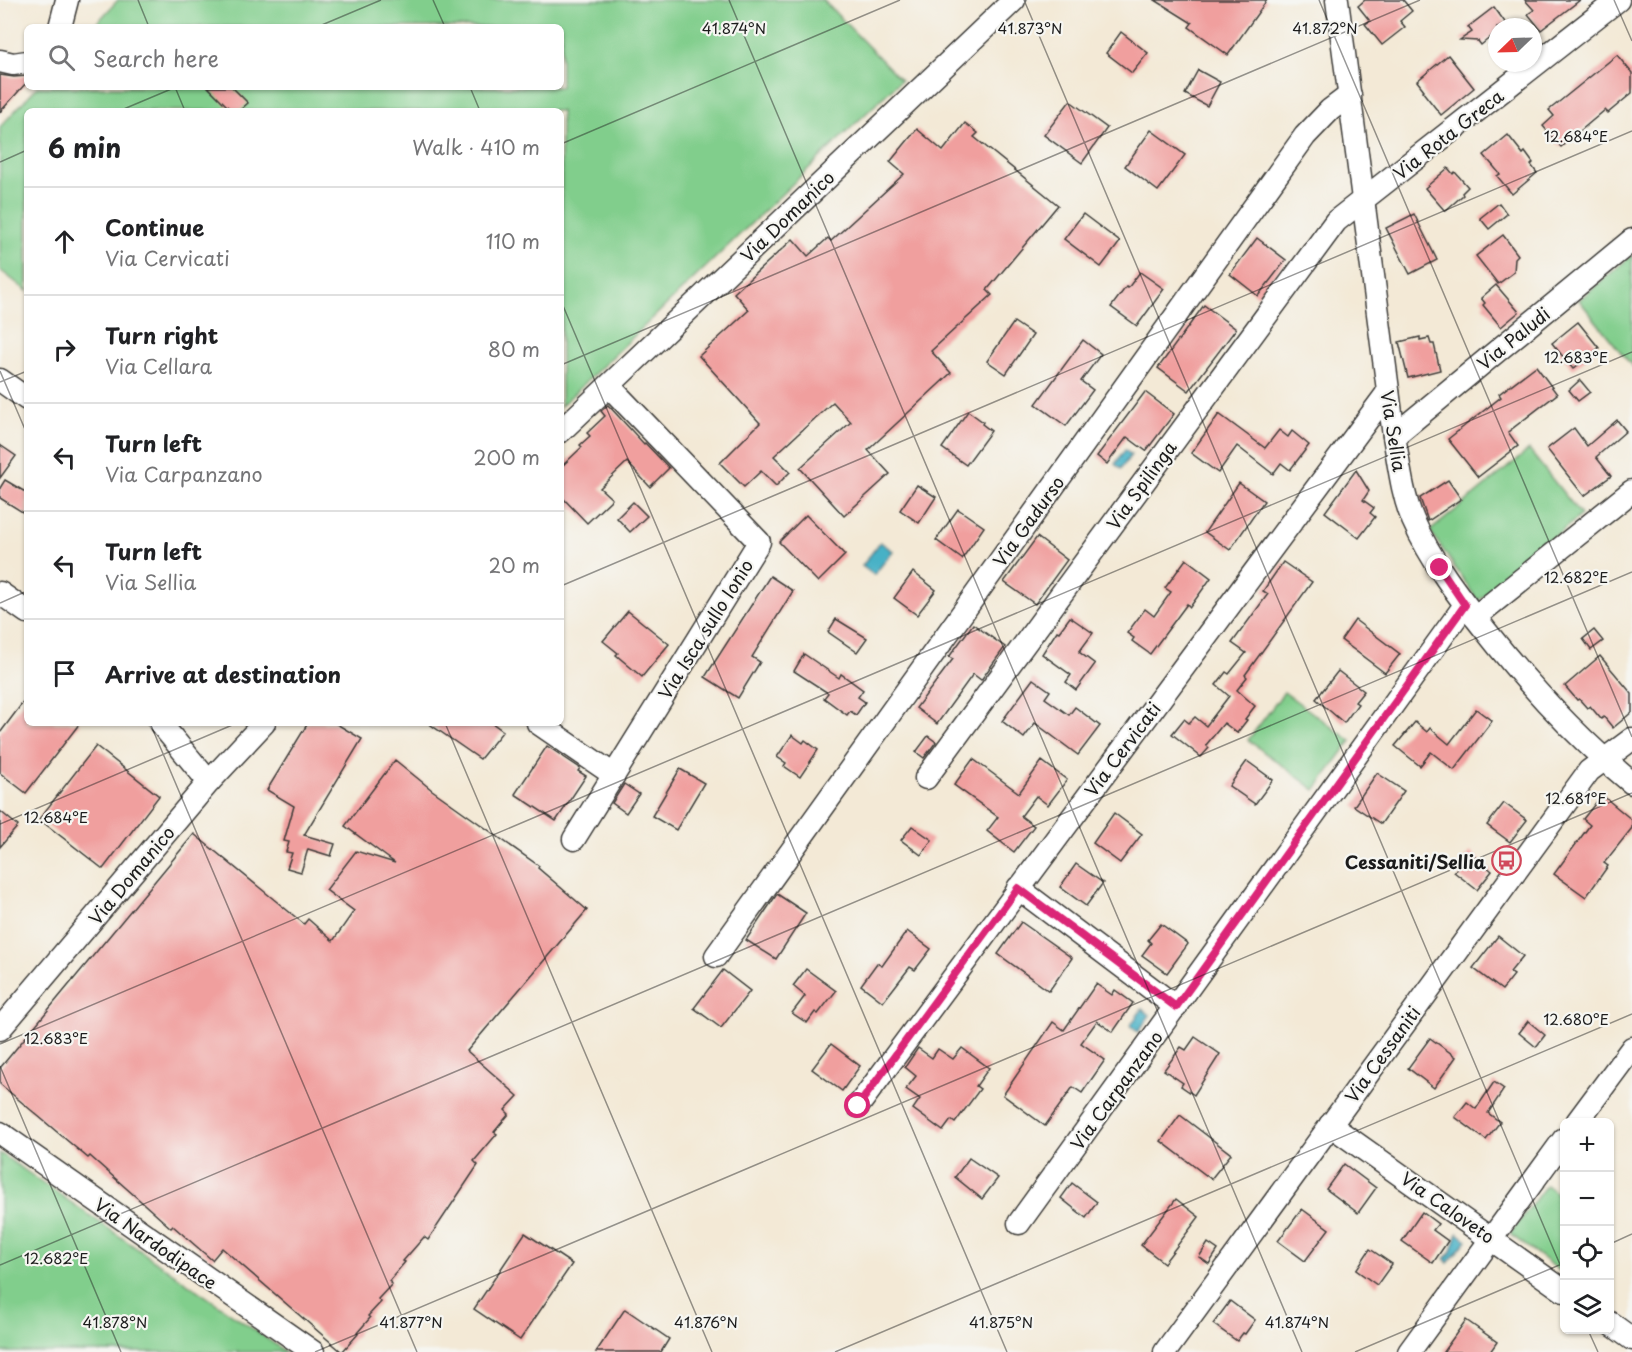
<!DOCTYPE html>
<meta charset="utf-8">
<style>
body{margin:0;font-family:"Playpen Sans",sans-serif;background:#f6f6f6;color:#202124}
.controls{position:absolute;right:18px;bottom:18px;display:grid;overflow:hidden;border-radius:9px;box-shadow:0 2px 4px #0004}
.controls button{width:54px;height:54px;display:grid;place-items:center;padding:0;border:0;border-bottom:2px solid #e0e0e0;background:#fff;color:#202124;font:30px sans-serif}
.compass{position:absolute;left:1488px;top:18px;width:54px;height:54px;border-radius:50%;background:#fff;box-shadow:0 2px 4px #0004;rotate:247deg}
.stop{position:absolute;width:18px;height:18px;margin:-14px;border:4px solid #db2777;border-radius:50%;background:#fff}
.stop.end{background:#db2777;border-color:#fff;box-shadow:0 2px 6px #0008}
.list{margin:0;padding:0;list-style:none}
h2{display:flex;justify-content:space-between;align-items:center;height:78px;margin:0;padding:0 24px;font-size:26px}
h2 small{font-size:20px;font-weight:400;color:#757577}
.list li{display:grid;grid-template-columns:39px 1fr auto;gap:18px;align-items:center;box-sizing:border-box;height:108px;padding:0 24px;border-top:2px solid #e0e0e0}
.list b{display:block;font-size:22px;white-space:nowrap}
.list p{margin:0;font-size:20px;white-space:nowrap;color:#757577}
.list em{font-size:20px;font-style:normal;color:#757577}
.icon{flex:none;width:33px;height:33px;fill:none;stroke:currentColor;stroke-width:2;stroke-linecap:round;stroke-linejoin:round}
.map{position:relative;flex:none;width:1632px;height:1352px;overflow:hidden}
.search{position:absolute;background:#fff;box-shadow:0 2px 4px #0004;left:24px;top:24px;width:540px;height:66px;display:flex;align-items:center;gap:15px;box-sizing:border-box;padding:0 21px;border-radius:9px;color:#757577;font-size:22px}
.panel{position:absolute;background:#fff;box-shadow:0 2px 4px #0004;left:24px;top:108px;width:540px;height:618px;border-radius:9px}
.map>svg:first-child{display:block}
.green{fill:#81ce8c;stroke:#4e7554;stroke-width:1.5}
.water{fill:#47b1c6;stroke:#326671;stroke-width:1.5}
.building{fill:#f09f9e}
.lines{fill:none;stroke-linecap:round;stroke-linejoin:round}
.minor-casing{stroke:#3c3b38;stroke-width:25}
.minor{stroke:#fff;stroke-width:22}
.route{stroke:#db2777;stroke-width:8}
.ticks{fill:none;stroke:#1c1c1c;stroke-width:1.5;stroke-opacity:0.45}
.labels{text-anchor:middle;dominant-baseline:central;stroke-width:4.5;stroke-linejoin:round;paint-order:stroke}
.street-label{font-size:18px;fill:#1c1c1c;stroke:#f6f6f2}
.poi-label{font-size:18px;font-weight:bold;fill:#1c1c1c;stroke:#f6f6f2;text-anchor:end}
.ticks-label{font-size:15px;text-anchor:middle;fill:#1c1c1c;stroke:#f6f6f2;stroke-width:4.5;stroke-linejoin:round;paint-order:stroke}
</style>
<div class="map">
<svg width="1632" height="1352" viewBox="0 0 1632 1352">
<rect width="100%" height="100%" fill="#f6f6f2"/>
<filter id="ink" filterUnits="userSpaceOnUse"><feTurbulence type="fractalNoise" baseFrequency=".0167" numOctaves="2"/><feDisplacementMap in="SourceGraphic" scale="12" xChannelSelector="R" yChannelSelector="G"/><feConvolveMatrix kernelMatrix="1 2 1 2 8 2 1 2 1" color-interpolation-filters="sRGB"/></filter>
<filter id="wash" filterUnits="userSpaceOnUse"><feTurbulence type="fractalNoise" baseFrequency=".008" numOctaves="4" result="noise"/><feDisplacementMap in="SourceGraphic" scale="24" xChannelSelector="R" yChannelSelector="G"/><feGaussianBlur stdDeviation="1.35" result="paint"/><feColorMatrix in="noise" values="0 0 0 0 0 0 0 0 0 0 0 0 0 0 0 0 0 1.4 0 .05"/><feComposite in="paint" operator="in"/></filter>
<g filter="url(#wash)">
<rect width="100%" height="100%" fill="#f3e9d6"/>
<g class="green">
<path d="M118 0H823L901 80 561 406V111H27V291L0 270V127L37 87H561V27H93Z"/>
<path d="M1632 255V366L1579 300Z"/>
<path d="M1529 450 1581 515 1478 601 1430 531Z"/>
<path d="M1284 692 1351 741 1315 790 1248 740Z"/>
<path d="M0 1153 286 1352H0Z"/>
<path d="M1546 1185 1564 1199V1274L1510 1234Z"/>
</g>
<g class="water">
<path d="M1125 450 1131 455 1121 469 1115 464Z"/>
<path d="M880 542 893 551 874 575 862 566Z"/>
<path d="M1142 1009 1150 1015 1138 1032 1130 1026Z"/>
<path d="M1458 1233 1467 1240 1448 1263 1445 1259 1452 1251Z"/>
</g>
<g id="blocks">
<g class="building">
<path d="M1155 0H1267L1228 55 1189 27 1192 23Z"/>
<path d="M1365 0H1403L1412 11 1400 21 1405 27 1382 45 1365 24 1370 21 1358 6Z"/>
<path d="M1525 0H1580L1541 30 1528 14 1534 10Z"/>
<path d="M1494 7 1507 25 1504 27H1497V32L1481 45 1478 41 1460 40 1472 32 1468 27Z"/>
<path d="M1121 32 1148 53 1132 73 1106 53Z"/>
<path d="M1448 55 1474 88 1441 115 1422 91 1424 90 1417 81Z"/>
<path d="M1617 55 1632 73V93L1608 113 1605 110 1561 147 1543 126 1554 116 1549 110Z"/>
<path d="M1198 70 1220 82 1207 106 1185 94Z"/>
<path d="M0 75 14 77 27 76V82L0 112Z"/>
<path d="M208 87H232L248 103 239 111H232Z"/>
<path d="M1070 101 1107 128 1082 163 1044 135Z"/>
<path d="M965 123 978 133 974 137 1058 205 987 290 992 295 931 351 951 373 868 450 890 474 844 516 800 468 851 422 833 402 774 456 790 472 776 486 761 471 744 487 720 463 760 423 699 356 749 310 734 293 793 239 808 256 828 238 831 241 904 174 890 162 917 129 943 151Z"/>
<path d="M1151 130 1185 155 1158 191 1125 166Z"/>
<path d="M1508 135 1523 154 1525 152 1533 163 1531 165 1537 173 1512 194 1497 176 1500 174 1484 155Z"/>
<path d="M1448 168 1453 174 1455 172 1468 187 1462 193 1463 195 1445 211 1425 188Z"/>
<path d="M1499 203 1507 214 1489 229 1480 218Z"/>
<path d="M1083 214 1120 242 1101 267 1064 239Z"/>
<path d="M1414 214 1437 260 1410 274 1386 228Z"/>
<path d="M1503 235 1518 255 1515 258 1514 272 1498 284 1476 256Z"/>
<path d="M1257 238 1286 260 1258 296 1230 274Z"/>
<path d="M1140 272 1164 289 1137 326 1111 307 1126 287 1128 288Z"/>
<path d="M1496 285 1519 312 1501 327 1483 305 1485 303 1481 298Z"/>
<path d="M1204 305 1236 329 1189 391 1158 368Z"/>
<path d="M1014 322 1033 335 1006 374 987 361Z"/>
<path d="M1578 322 1599 348 1573 369 1552 343Z"/>
<path d="M1420 337V340L1429 338 1431 344H1434L1440 370 1408 378 1399 342Z"/>
<path d="M1083 340 1101 354 1081 381 1093 390 1066 426 1036 404Z"/>
<path d="M1536 366 1557 394 1508 432 1518 446 1478 477 1448 439 1501 397 1499 394Z"/>
<path d="M1580 380 1590 392 1578 401 1569 390Z"/>
<path d="M1145 392 1174 414 1146 451 1127 437 1107 464 1097 456Z"/>
<path d="M608 405 644 444 645 443 669 468 650 487 627 462 600 488 612 499 587 523 561 496V467L582 447 580 445 590 436 587 433 605 416 601 411Z"/>
<path d="M968 411 983 422 982 424 991 431 966 465 942 448Z"/>
<path d="M1219 414 1265 448 1279 430 1288 437 1292 431 1309 445 1290 470 1281 463 1273 474 1237 446 1218 473 1191 453Z"/>
<path d="M1617 420 1626 431 1596 457 1611 476 1584 496 1547 449 1574 428 1587 446Z"/>
<path d="M0 445 16 456 0 478Z"/>
<path d="M1356 470 1369 491 1363 500 1374 508 1370 513 1375 517 1359 538 1325 512Z"/>
<path d="M5 480 27 493V515L0 498V488Z"/>
<path d="M1448 480 1461 499 1428 521 1420 498Z"/>
<path d="M1239 483 1264 501 1230 550 1205 532Z"/>
<path d="M917 485 936 497 919 523 900 510Z"/>
<path d="M633 502 647 516 630 532 617 518Z"/>
<path d="M958 509 984 527 962 559 936 540Z"/>
<path d="M806 515 845 555 818 582 779 542Z"/>
<path d="M1037 537 1067 560 1035 604 1004 582Z"/>
<path d="M1186 559 1211 578 1190 607 1187 604 1150 654 1132 641 1134 638 1127 633 1145 609 1154 616 1171 592 1165 588Z"/>
<path d="M1283 562 1312 582 1245 675 1247 677 1237 690 1255 706 1245 719 1247 720 1237 733 1224 723 1206 745 1209 748 1201 757 1172 734 1184 719 1189 723 1195 717 1206 726 1229 696 1216 685 1226 672 1229 674 1246 653 1232 643 1268 594 1263 591Z"/>
<path d="M913 572 936 590 917 615 894 598Z"/>
<path d="M770 576 793 591 752 657 760 662 738 698 705 677Z"/>
<path d="M628 611 669 644 642 677 616 655 618 653 603 641Z"/>
<path d="M1070 617 1093 633 1079 652 1095 664 1076 690 1066 682 1071 675 1042 654 1057 631 1059 632Z"/>
<path d="M836 619 867 638 857 652 828 632Z"/>
<path d="M1355 620 1400 654 1385 673 1341 640Z"/>
<path d="M973 624 1005 647 981 680 973 674 937 724 916 708 953 659 949 657Z"/>
<path d="M1594 630 1603 641 1591 650 1583 639Z"/>
<path d="M804 654 839 678 841 674 863 690 858 697 865 702 856 715 850 711 847 715 824 698 828 693 794 671Z"/>
<path d="M1600 656 1632 694V712L1613 728 1604 717 1601 719 1590 706 1587 708 1579 699 1577 700 1565 686Z"/>
<path d="M1338 671 1364 691 1355 702 1358 704 1344 723 1316 699Z"/>
<path d="M1033 679 1050 691 1045 698 1069 715 1075 707 1100 726 1078 755 1035 723 1024 738 1002 721Z"/>
<path d="M27 697V723H80L26 793 0 773V733Z"/>
<path d="M1476 709 1492 721 1454 770 1431 752 1420 766 1395 746 1415 722 1427 732 1430 728 1449 744Z"/>
<path d="M308 723H335L362 739 304 835 335 844 331 856 308 849 301 872 287 868 292 853 286 852 289 842 284 841 294 806 267 790Z"/>
<path d="M428 723H492L503 731 480 759Z"/>
<path d="M792 735 803 743 805 740 818 750 800 777 784 766 786 763 777 757Z"/>
<path d="M928 736 936 742 924 758 916 752Z"/>
<path d="M96 746 159 796 103 869 39 819Z"/>
<path d="M547 746 580 768 578 771 586 776 556 821 515 794Z"/>
<path d="M973 759 1019 793 1042 761 1067 780 1048 805 1036 796 1021 816 1034 826 1014 852 987 831 998 817 954 785Z"/>
<path d="M395 760 432 790 539 866 538 868 587 910 467 1051 518 1096 505 1110 509 1114 494 1132 497 1134 474 1161 478 1165 428 1240 424 1237 403 1261 405 1262 389 1281 392 1284 378 1299 381 1302 368 1316 370 1318 357 1333 358 1334 342 1352 222 1248 212 1260 173 1226 171 1228 90 1156 88 1158 0 1084V1068L194 834 304 924 308 919 333 941 354 911 326 890 356 851 395 863 345 826Z"/>
<path d="M1247 761 1273 780 1255 804 1229 786Z"/>
<path d="M680 769 704 783 676 830 652 816Z"/>
<path d="M1377 773 1404 791 1381 824 1354 806Z"/>
<path d="M624 784 639 794 626 813 612 803Z"/>
<path d="M1602 795 1632 820V828L1604 863 1608 866 1586 897 1554 874 1590 825 1583 819Z"/>
<path d="M1504 803 1527 820 1510 842 1487 825Z"/>
<path d="M0 811 18 826 0 847Z"/>
<path d="M1114 813 1142 834 1120 863 1093 843Z"/>
<path d="M912 826 932 840 921 855 901 840Z"/>
<path d="M1470 852 1492 871 1477 890 1454 872Z"/>
<path d="M1076 864 1103 883 1086 906 1060 887Z"/>
<path d="M777 894 806 913 776 959 746 940Z"/>
<path d="M1021 922 1072 958 1049 991 998 954Z"/>
<path d="M1161 924 1188 944 1167 973 1142 955 1151 943 1148 940Z"/>
<path d="M907 931 931 949 915 970 910 967 883 1002 861 985 877 963 882 966Z"/>
<path d="M1498 936 1523 956 1510 972 1514 975 1502 990 1473 968Z"/>
<path d="M806 969 836 991 818 1014 815 1012 807 1023 792 1013 805 996 793 986Z"/>
<path d="M723 970 750 991 721 1028 694 1008Z"/>
<path d="M1096 984 1112 995 1115 990 1133 1003 1113 1032 1097 1021 1081 1043 1105 1060 1082 1093 1073 1087 1045 1126 1003 1095 1053 1022 1064 1030Z"/>
<path d="M1528 1021 1545 1035 1536 1047 1519 1033Z"/>
<path d="M1195 1037 1220 1054 1194 1095 1181 1086 1183 1083 1164 1070 1181 1047 1186 1050Z"/>
<path d="M1430 1038 1456 1057 1434 1088 1408 1068Z"/>
<path d="M831 1044 860 1066 842 1091 812 1069Z"/>
<path d="M918 1048 932 1058 938 1049 953 1059 962 1048 989 1068 976 1086 980 1089 955 1123 951 1120 943 1131 913 1109 920 1099 906 1089 916 1076 905 1067Z"/>
<path d="M1494 1082 1504 1089 1488 1113 1500 1122 1486 1140 1455 1117 1467 1102 1476 1109Z"/>
<path d="M1180 1115 1231 1154 1211 1179 1161 1141Z"/>
<path d="M969 1158 998 1178 982 1199 955 1177Z"/>
<path d="M1344 1164 1376 1188 1358 1213 1326 1189Z"/>
<path d="M1072 1183 1097 1202 1086 1218 1061 1198Z"/>
<path d="M1176 1199 1199 1217 1164 1263 1141 1245Z"/>
<path d="M1302 1209 1329 1229 1305 1261 1278 1241Z"/>
<path d="M1422 1212 1438 1224 1433 1230 1448 1241 1433 1263 1402 1241Z"/>
<path d="M525 1233 572 1264 520 1340 474 1309Z"/>
<path d="M1208 1243 1218 1250 1209 1264 1199 1257Z"/>
<path d="M1370 1249 1392 1264 1377 1285 1356 1270Z"/>
<path d="M1230 1301 1255 1320 1245 1334 1243 1333 1237 1341 1213 1324Z"/>
<path d="M625 1309 669 1339 661 1352H596Z"/>
<path d="M1466 1320 1497 1342 1490 1352H1443Z"/>
</g>
</g>
</g>
<g filter="url(#ink)">
<use href="#blocks" fill-opacity="0" stroke="#3c3b38" stroke-width="1.5"/>
<g class="lines">
<defs>
<g id="minor">
<path d="M1337 0 1394 436C1399 464 1402 494 1413 520 1431 561 1459 597 1486 631 1530 687 1577 738 1632 783"/>
<path d="M60 27 67 0"/>
<path d="M0 61 13 64 27 62"/>
<path d="M0 380 27 399"/>
<path d="M561 431 1014 0"/>
<path d="M1394 436 1632 240"/>
<path d="M0 593 27 612"/>
<path d="M1475 617 1632 491"/>
<path d="M160 723 209 782"/>
<path d="M538 723 614 775"/>
<path d="M926 778 1336 221 1618 0"/>
<path d="M574 839 759 542 609 386"/>
<path d="M1018 888 1176 1007"/>
<path d="M716 956 1305 136 1330 110 1350 95"/>
<path d="M0 1029 209 782 264 723"/>
<path d="M858 1106 1388 392"/>
<path d="M1577 1122 1632 1048"/>
<path d="M1330 1125 1564 1291"/>
<path d="M0 1133 313 1352"/>
<path d="M1019 1223 1465 605"/>
<path d="M1610 1323 1632 1339"/>
<path d="M1165 1352 1589 771 1632 739"/>
<path d="M1409 1352 1564 1139"/>
</g>
</defs>
<use href="#minor" class="minor-casing"/>
<use href="#minor" class="minor"/>
</g>
</g>
<g class="lines" filter="url(#ink)">
<path class="route" d="M858 1106 1018 888 1176 1007 1465 605 1440 568"/>
</g>
<path class="ticks" d="M138 0 149 27M433 0 445 27M729 0 1302 1352M1024 0 1564 1274M1319 0 1632 737M1614 0 1632 41M317 27 381 0M175 87 185 111M470 87 480 111M119 111 176 87M561 144 900 0M0 162 27 150M561 301 1007 1352M561 365 1420 0M0 371 27 434M0 382 27 371M561 586 1632 131M0 603 27 591M150 723 417 1352M445 723 712 1352M0 824 237 723M0 1044 1632 352M0 1066 121 1352M1610 1244 1632 1234M0 1265 1632 572M1588 1330 1598 1352M315 1352 1632 793M835 1352 1632 1014M1355 1352 1564 1263"/>
<defs>
<symbol id="bus-ring" viewBox="-11 -11 22 22"><circle r="9.5" fill="#f6f6f2" stroke="#d1495b" stroke-width="1.5"/><path d="M-5-6H5V4H4V6H2V4H-2V6H-4V4H-5ZM-3.5-4V0h7V-4ZM-3.5 1.2v1.5H-2V1.2ZM2 1.2v1.5H3.5V1.2Z" fill="#d1495b"/></symbol>
</defs>
<g fill-rule="evenodd">
<use href="#bus-ring" x="1490" y="844" width="33" height="33"/>
</g>
<g class="labels">
<g class="street-label">
<text transform="translate(1448 134) rotate(-38)">Via Rota Greca</text>
<text transform="translate(787 216) rotate(-44)">Via Domanico</text>
<text transform="translate(1513 338) rotate(-39)">Via Paludi</text>
<text transform="translate(1394 431) rotate(81)">Via Sellia</text>
<text transform="translate(1141 485) rotate(-54)">Via Spilinga</text>
<text transform="translate(1028 521) rotate(-54)">Via Gadurso</text>
<text transform="translate(705 629) rotate(-58)">Via Isca sullo Ionio</text>
<text transform="translate(1122 749) rotate(-53)">Via Cervicati</text>
<text transform="translate(131 875) rotate(-50)">Via Domanico</text>
<text transform="translate(1382 1054) rotate(-54)">Via Cessaniti</text>
<text transform="translate(1116 1090) rotate(-54)">Via Carpanzano</text>
<text transform="translate(1448 1207) rotate(35)">Via Caloveto</text>
<text transform="translate(156 1243) rotate(35)">Via Nardodipace</text>
</g>
<g class="poi-label">
<text x="1486" y="861">Cessaniti/Sellia</text>
</g>
</g>
<g class="ticks-label">
<text x="734" y="34">41.874°N</text>
<text x="1030" y="34">41.873°N</text>
<text x="1325" y="34">41.872°N</text>
<text x="1576" y="142">12.684°E</text>
<text x="1576" y="363">12.683°E</text>
<text x="1576" y="583">12.682°E</text>
<text x="1576" y="804">12.681°E</text>
<text x="56" y="823">12.684°E</text>
<text x="1576" y="1025">12.680°E</text>
<text x="56" y="1044">12.683°E</text>
<text x="56" y="1264">12.682°E</text>
<text x="115" y="1328">41.878°N</text>
<text x="411" y="1328">41.877°N</text>
<text x="706" y="1328">41.876°N</text>
<text x="1001" y="1328">41.875°N</text>
<text x="1297" y="1328">41.874°N</text>
</g>
</svg>
<div class="controls">
<button>+</button>
<button>−</button>
<button><svg class="icon" aria-label="locate" viewBox="0 0 24 24"><circle cx="12" cy="12" r="6"/><path d="M12 2v4M12 18v4M2 12h4M18 12h4"/></svg></button>
<button><svg class="icon" aria-label="layers" viewBox="0 0 24 24"><path d="M12 4l9 5-9 5-9-5zM3 14l9 5 9-5"/></svg></button>
</div>
<svg class="compass" viewBox="-18 -18 36 36"><path d="M0-13l5 13h-10z" fill="#e53935"/><path d="M0 13l5-13h-10z" fill="#757577"/></svg>
<div class="stop" style="left:858px;top:1106px"></div>
<div class="stop end" style="left:1440px;top:568px"></div>
<div class="search"><svg class="icon" aria-label="search" viewBox="0 0 24 24"><circle cx="10" cy="10" r="6"/><path d="M15 15l6 6"/></svg>Search here</div>
<section class="panel">
<h2>6 min<small>Walk · 410 m</small></h2>
<ul class="list">
<li><svg class="icon" aria-label="ahead" viewBox="0 0 24 24"><path d="M12 20V5M6 11l6-6 6 6"/></svg><div><b>Continue</b><p>Via Cervicati</p></div><em>110 m</em></li>
<li><svg class="icon" aria-label="right" viewBox="0 0 24 24"><path d="M7 20v-9h11M14 6l5 5-5 5"/></svg><div><b>Turn right</b><p>Via Cellara</p></div><em>80 m</em></li>
<li><svg class="icon" aria-label="left" viewBox="0 0 24 24"><path d="M17 20v-9H6M10 6l-5 5 5 5"/></svg><div><b>Turn left</b><p>Via Carpanzano</p></div><em>200 m</em></li>
<li><svg class="icon" aria-label="left" viewBox="0 0 24 24"><path d="M17 20v-9H6M10 6l-5 5 5 5"/></svg><div><b>Turn left</b><p>Via Sellia</p></div><em>20 m</em></li>
<li><svg class="icon" aria-label="arrive" viewBox="0 0 24 24"><path d="M6 21V4h12l-3 4 3 4H6"/></svg><div><b>Arrive at destination</b></div></li>
</ul>
</section>
</div>
